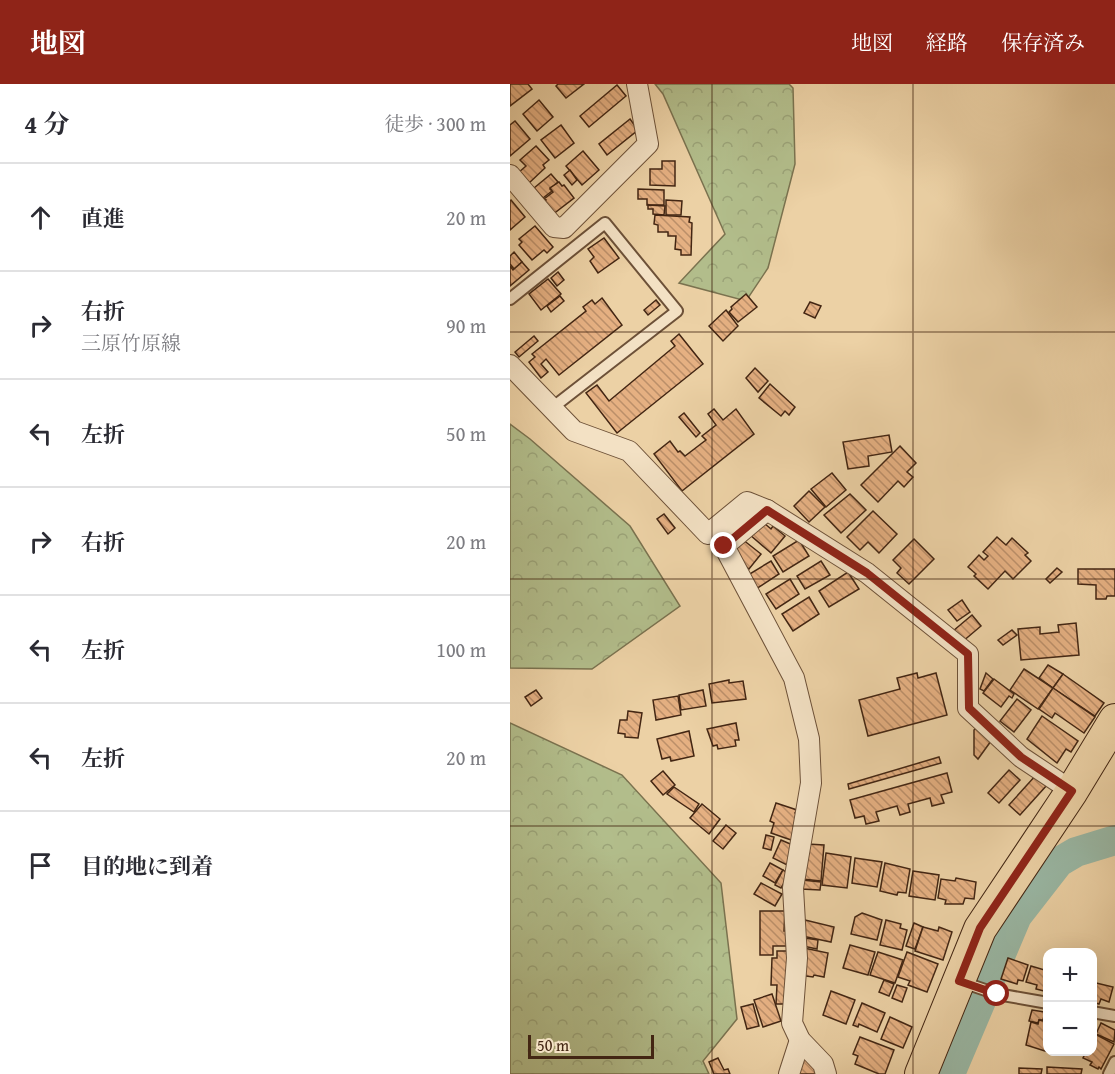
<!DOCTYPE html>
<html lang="ja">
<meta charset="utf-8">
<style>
body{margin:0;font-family:"Gentium Book Plus","Noto Serif JP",serif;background:#f2f2f3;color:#2b2b33}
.controls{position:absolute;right:18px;bottom:18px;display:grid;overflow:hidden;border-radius:12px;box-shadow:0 6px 24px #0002}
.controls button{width:54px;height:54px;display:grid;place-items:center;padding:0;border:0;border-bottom:2px solid #e1e1e2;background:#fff;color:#2b2b33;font:30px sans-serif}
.scale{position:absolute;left:18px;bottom:15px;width:126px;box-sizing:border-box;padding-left:6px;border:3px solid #432613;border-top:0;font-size:16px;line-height:21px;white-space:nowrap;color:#432613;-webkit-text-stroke:4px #f3e1c4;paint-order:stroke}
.stop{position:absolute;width:18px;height:18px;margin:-14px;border:4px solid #8f2418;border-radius:50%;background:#fff}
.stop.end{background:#8f2418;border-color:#fff;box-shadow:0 2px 6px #0008}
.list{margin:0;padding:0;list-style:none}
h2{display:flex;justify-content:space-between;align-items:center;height:78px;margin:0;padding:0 24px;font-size:26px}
h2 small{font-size:20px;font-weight:400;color:#7c7c81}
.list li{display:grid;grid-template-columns:39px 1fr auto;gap:18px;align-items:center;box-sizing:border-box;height:108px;padding:0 24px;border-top:2px solid #e1e1e2}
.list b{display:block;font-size:22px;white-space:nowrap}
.list p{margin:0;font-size:20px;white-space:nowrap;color:#7c7c81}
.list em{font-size:20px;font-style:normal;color:#7c7c81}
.icon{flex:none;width:33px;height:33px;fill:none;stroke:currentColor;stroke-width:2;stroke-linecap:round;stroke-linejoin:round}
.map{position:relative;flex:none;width:605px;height:990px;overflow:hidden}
header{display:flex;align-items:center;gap:36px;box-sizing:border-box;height:84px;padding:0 30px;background:#8f2418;color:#fff}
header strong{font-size:28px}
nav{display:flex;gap:33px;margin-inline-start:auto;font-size:21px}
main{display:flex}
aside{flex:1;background:#fff}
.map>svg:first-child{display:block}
.forest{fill:url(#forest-crowns);stroke:#7a724f;stroke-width:1.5}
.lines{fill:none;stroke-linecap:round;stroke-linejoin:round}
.river{stroke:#99b7a4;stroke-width:30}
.building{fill:url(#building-back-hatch);stroke:#432613;stroke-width:1.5}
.lane-casing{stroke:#6d5138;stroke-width:14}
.street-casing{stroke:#6d5138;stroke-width:22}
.primary-casing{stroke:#432613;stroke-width:34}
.lane{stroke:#f3e1c4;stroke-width:10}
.street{stroke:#f3e1c4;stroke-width:20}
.primary{stroke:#ecd1a5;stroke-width:32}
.route{stroke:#8f2418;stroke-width:8}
.grid{fill:none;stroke:#432613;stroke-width:1.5;stroke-opacity:0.55}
</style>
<header>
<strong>地図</strong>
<nav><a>地図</a><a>経路</a><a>保存済み</a></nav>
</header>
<main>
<aside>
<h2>4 分<small>徒歩 · 300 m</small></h2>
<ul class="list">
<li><svg class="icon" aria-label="ahead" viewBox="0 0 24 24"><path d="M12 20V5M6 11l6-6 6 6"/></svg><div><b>直進</b></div><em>20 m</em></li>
<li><svg class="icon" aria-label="right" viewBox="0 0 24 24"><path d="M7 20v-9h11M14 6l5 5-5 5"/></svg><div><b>右折</b><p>三原竹原線</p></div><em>90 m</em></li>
<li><svg class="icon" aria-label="left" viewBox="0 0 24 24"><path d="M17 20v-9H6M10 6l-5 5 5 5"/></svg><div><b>左折</b></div><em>50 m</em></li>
<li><svg class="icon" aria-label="right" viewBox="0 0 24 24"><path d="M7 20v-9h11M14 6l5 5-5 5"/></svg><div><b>右折</b></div><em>20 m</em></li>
<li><svg class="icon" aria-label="left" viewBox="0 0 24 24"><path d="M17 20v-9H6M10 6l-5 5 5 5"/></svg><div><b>左折</b></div><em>100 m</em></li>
<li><svg class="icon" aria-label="left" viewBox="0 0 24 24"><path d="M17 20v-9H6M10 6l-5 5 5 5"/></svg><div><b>左折</b></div><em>20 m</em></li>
<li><svg class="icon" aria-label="arrive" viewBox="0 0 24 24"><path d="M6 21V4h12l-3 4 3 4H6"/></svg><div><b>目的地に到着</b></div></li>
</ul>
</aside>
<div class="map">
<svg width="605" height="990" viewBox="0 0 605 990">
<defs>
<pattern id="forest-crowns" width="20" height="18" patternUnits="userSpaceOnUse" patternTransform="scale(1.5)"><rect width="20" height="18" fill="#b2bd8b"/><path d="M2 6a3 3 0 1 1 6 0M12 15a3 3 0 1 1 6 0" fill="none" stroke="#9aa277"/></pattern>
<pattern id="building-back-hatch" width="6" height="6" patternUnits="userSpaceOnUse" patternTransform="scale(1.5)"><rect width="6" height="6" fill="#e5b082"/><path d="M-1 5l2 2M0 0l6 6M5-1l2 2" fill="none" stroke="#bb8f69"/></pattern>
</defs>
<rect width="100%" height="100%" fill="#ecd1a5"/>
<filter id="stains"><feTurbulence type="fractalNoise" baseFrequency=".00333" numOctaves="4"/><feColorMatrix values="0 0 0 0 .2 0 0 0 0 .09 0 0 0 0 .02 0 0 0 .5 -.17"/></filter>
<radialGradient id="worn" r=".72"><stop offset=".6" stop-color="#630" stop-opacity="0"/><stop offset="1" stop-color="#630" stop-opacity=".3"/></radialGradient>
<g class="forest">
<path d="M145 0H279L283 4 285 80 258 184 236 217 169 199 215 150 153 10Z"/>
<path d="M0 340 20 355 120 442 170 522 82 585 0 584Z"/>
<path d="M0 639 112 691 211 799 227 935 193 977 199 990H0Z"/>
</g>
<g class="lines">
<path class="river" d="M440 990 507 832 549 778 566 768 605 756"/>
</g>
<g class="building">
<path d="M0 0H18L22 5 0 22Z"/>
<path d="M48 0H74L56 14 46 2Z"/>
<path d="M107 1 116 12 79 43 70 32Z"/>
<path d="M29 16 43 33 27 47 13 30Z"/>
<path d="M120 35 128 46 97 71 89 60Z"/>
<path d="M5 37 20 55 0 72V41Z"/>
<path d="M51 41 64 59 45 74 31 56Z"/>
<path d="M26 62 39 76 33 81 35 84 18 100 8 89 16 82 10 76Z"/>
<path d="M73 67 89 86 72 101 56 82Z"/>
<path d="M152 77H165V102L140 101V85H152Z"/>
<path d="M60 86 67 96 62 101 54 91Z"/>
<path d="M41 90 48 98 40 105 42 107 33 114 24 104Z"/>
<path d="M49 98 52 102 54 101 64 114 42 131 33 119 36 116 34 115 43 108 40 104Z"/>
<path d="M128 105 154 106V121H137V115H128Z"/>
<path d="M1 116 15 133 0 146V117Z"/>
<path d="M156 116 172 117 171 131H156Z"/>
<path d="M138 121 155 122 154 131 143 130V125H138Z"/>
<path d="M145 131 180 133 179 138 182 139 181 171H171V166L165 165 166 152H158V148H148V141L144 140Z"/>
<path d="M25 142 43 163 37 169 34 166 22 176 9 161 12 158 9 155Z"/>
<path d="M94 154 109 174 88 189 80 177 84 173 78 165Z"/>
<path d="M4 168 12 178 4 185 0 180V172Z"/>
<path d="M12 178 19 186 0 202V182L3 186Z"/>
<path d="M48 188 54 196 47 202 41 194Z"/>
<path d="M38 195 51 210 31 226 19 210Z"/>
<path d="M236 210 247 223 228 238 219 228 222 225 221 223Z"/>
<path d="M50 212 54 217 41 228 37 222Z"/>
<path d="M92 214 112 241 49 291 36 275 31 280 38 288 31 294 19 278 25 273 22 270 76 227 73 223 82 216 85 220Z"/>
<path d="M146 216 150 221 138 231 134 226Z"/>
<path d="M300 218 311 222 305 234 294 229Z"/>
<path d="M216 226 228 242 213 257 199 242Z"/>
<path d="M169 250 193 280 107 349 76 309 87 301 99 317 165 262 161 257Z"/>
<path d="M24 252 28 257 9 273 5 268Z"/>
<path d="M245 284 258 297 248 308 236 294Z"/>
<path d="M260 300 285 323 279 331 275 327 271 332 249 314Z"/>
<path d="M204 325 213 336 226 325 244 350 172 407 144 370 160 357 168 368 170 367 175 372 196 356 192 352 206 341 198 330Z"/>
<path d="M174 329 190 349 186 353 169 333Z"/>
<path d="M379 351 382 368 358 372 359 382 338 385 333 358Z"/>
<path d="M390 362 406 379 397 388 403 393 394 403 388 397 368 418 351 401Z"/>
<path d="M322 389 336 406 316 423 301 405Z"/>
<path d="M299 407 315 423 299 438 284 422Z"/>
<path d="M340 410 356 426 331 449 314 431Z"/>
<path d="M363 427 387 450 369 469 358 458 350 466 337 453Z"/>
<path d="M154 430 165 444 158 450 147 435Z"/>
<path d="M254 439 261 445 263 442 275 452 261 469 239 450Z"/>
<path d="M487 453 496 461 502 454 518 469 515 471 521 477 503 495 495 487 478 505 464 492 466 490 458 483 469 471 474 476 478 472 473 468Z"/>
<path d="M232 455 251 470 239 485 220 469Z"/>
<path d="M404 455 424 475 399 500 387 489 391 484 383 476Z"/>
<path d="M289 456 299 472 273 488 263 472Z"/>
<path d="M261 477 269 490 246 505 238 491Z"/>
<path d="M311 477 320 491 295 505 287 492Z"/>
<path d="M547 484 552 488 540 499 536 495Z"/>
<path d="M568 485H605V512H597L596 515H586V501L568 500Z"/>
<path d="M338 488 349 505 319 523 309 507Z"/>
<path d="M280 495 289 510 266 525 256 510Z"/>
<path d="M299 513 309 530 283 547 272 530Z"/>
<path d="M452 516 460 528 447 537 438 526Z"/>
<path d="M462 531 471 542 452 558 443 547Z"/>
<path d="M566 539 569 571 511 576 508 545 530 543V550L549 548 548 541Z"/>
<path d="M502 546 507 551 493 561 488 556Z"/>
<path d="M538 581 553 590 543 604 529 594Z"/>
<path d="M514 585 543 604 528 625 500 606Z"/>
<path d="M407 589 408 594 426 589 437 631 358 652 349 616 390 605 387 594Z"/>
<path d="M476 589 483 595 474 607 470 605Z"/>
<path d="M553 590 594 619 585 632 543 604Z"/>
<path d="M484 595 504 610 502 614 499 612 491 623 473 609Z"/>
<path d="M219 596V599L233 597 236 615 202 619 199 600Z"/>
<path d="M543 604 585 633 574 649 545 629 542 634 529 625Z"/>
<path d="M26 606 32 614 21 622 15 613Z"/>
<path d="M193 606 196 622 171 626 169 611Z"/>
<path d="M168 612 171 631 146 636 143 616Z"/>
<path d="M507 615 521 626 504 648 490 637Z"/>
<path d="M118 627 132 629 128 654 115 653V650L108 649 110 636H117Z"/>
<path d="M532 632 568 657 561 668 556 665 547 679 517 655Z"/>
<path d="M226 639 229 656H225L226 662 208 665 207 661 203 662 197 645Z"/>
<path d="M466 644 481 657 468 675 464 671V646Z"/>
<path d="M179 647 184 672 161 677 160 673 152 675 147 655Z"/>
<path d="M429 673 431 679 339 705 338 700Z"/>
<path d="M499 686 510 696 489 719 478 709Z"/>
<path d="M153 687 165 701 153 711 141 697Z"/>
<path d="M437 689 442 708 431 711 434 719 422 722 420 714 398 720 400 728 390 731 387 722 366 728 369 737 356 740 354 732 345 734 340 716Z"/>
<path d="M526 691 537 701 510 731 499 721Z"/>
<path d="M164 703 189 720 184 728 157 710Z"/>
<path d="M266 719 287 726 285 729 293 732 284 757 261 749 264 739 260 737Z"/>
<path d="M192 720 210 735 199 750 180 734Z"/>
<path d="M216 741 226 749 213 765 203 757Z"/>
<path d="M256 751 264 753 261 766 253 764Z"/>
<path d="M271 756 285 762 281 783 263 774Z"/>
<path d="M297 760 314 761 311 797 292 795Z"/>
<path d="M316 769 341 773 337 804 312 801Z"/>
<path d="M345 774 372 778 367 803 342 799Z"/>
<path d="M260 779 273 786 265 799 253 792Z"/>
<path d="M375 779 400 785 396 809 388 808 387 811 370 807Z"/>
<path d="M273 786 279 790 271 804 265 801Z"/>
<path d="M403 787 429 791 425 816 399 812Z"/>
<path d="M446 794 466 798 464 815 455 814 453 820H435L436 816 428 814 431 795 445 797Z"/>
<path d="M292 796 311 798 310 806 291 805Z"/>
<path d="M251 799 272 810 265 822 244 810Z"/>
<path d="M250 827H275L274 847H277V862H263V871H250Z"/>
<path d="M352 829 372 836 367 856 341 850 345 833Z"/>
<path d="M295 836 324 843 321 858 292 852Z"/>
<path d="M376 836 391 840 390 844 397 846 392 866 370 861Z"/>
<path d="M404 839 413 843 405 865 396 862Z"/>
<path d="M413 843 428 847 429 843 442 848 433 876 405 867Z"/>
<path d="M295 854 308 856 307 865 293 862Z"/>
<path d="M340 861 365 868 358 891 333 884Z"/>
<path d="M294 864 318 869 314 893 304 891 303 893 289 891Z"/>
<path d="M267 867H278L276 920H266L267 901H261L262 874H267Z"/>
<path d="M368 868 393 876 385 899 360 891Z"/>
<path d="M397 868 428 880 417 908 398 901 400 897 388 893Z"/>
<path d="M498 874 518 881 513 897 508 896 507 900 491 895Z"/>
<path d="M521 882 538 887V908L526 905 527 901 516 898Z"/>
<path d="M374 896 384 900 379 912 369 908Z"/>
<path d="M582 898 603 903 599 918 591 915 589 920 582 918Z"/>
<path d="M387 901 397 904 392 918 382 914Z"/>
<path d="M321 907 345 916 336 940 313 931Z"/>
<path d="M262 910 271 937 253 943 244 916Z"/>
<path d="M352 919 375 929 367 948 349 940 348 943 343 941Z"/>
<path d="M243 920 249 942 237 945 231 923Z"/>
<path d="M522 926 535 928 533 936H529L528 939 519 937Z"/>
<path d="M380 933 402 943 393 964 371 955Z"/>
<path d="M529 936 538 938V968L516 961 521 938 528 940Z"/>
<path d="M591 939 605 946 604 958 586 950Z"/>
<path d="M585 950 604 960 591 985 589 983 588 985 580 981 582 978 573 974 576 968H582V954Z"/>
<path d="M350 953 384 966 375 990H369L345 980 348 972 343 970Z"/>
<path d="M298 972 307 990H281L286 976Z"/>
<path d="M208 974 214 986 218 985 220 990H204L199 978Z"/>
<path d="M537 983 572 985 571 990H537Z"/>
<path d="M509 984 532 985 531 990H509Z"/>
</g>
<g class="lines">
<defs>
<g id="lane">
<path d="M0 215 95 139 167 227 42 324"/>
<path d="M452 898 487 910 538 919"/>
<path d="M582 928 605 932"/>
<path d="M599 990 605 978"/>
</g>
<g id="street">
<path d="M0 91 44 143 54 144 138 60 127 0"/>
<path d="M0 281 64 347 119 367 198 450 237 418 257 426 357 489 458 570V624L511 673 562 707"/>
<path d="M257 426 214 462 284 594 299 655 301 699 283 804 287 874 282 939 290 956 313 980 316 990"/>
<path d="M279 990 290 956"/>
</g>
<path id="primary" d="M411 990 470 845 562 707 605 636"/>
</defs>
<use href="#lane" class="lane-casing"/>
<use href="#street" class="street-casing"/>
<use href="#primary" class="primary-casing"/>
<use href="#lane" class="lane"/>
<use href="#street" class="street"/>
<use href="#primary" class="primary"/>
</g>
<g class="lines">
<path class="route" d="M214 462 257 426 357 489 458 570 459 624 511 673 562 707 470 844 449 897 487 910"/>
</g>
<path class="grid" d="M202 0V990M403 0V990M0 248H605M0 495H605M0 742H605"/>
<rect width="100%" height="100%" filter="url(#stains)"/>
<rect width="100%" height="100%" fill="url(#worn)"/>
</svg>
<div class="controls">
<button>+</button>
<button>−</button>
</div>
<div class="scale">50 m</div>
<div class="stop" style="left:487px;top:910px"></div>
<div class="stop end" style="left:214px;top:462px"></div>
</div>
</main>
